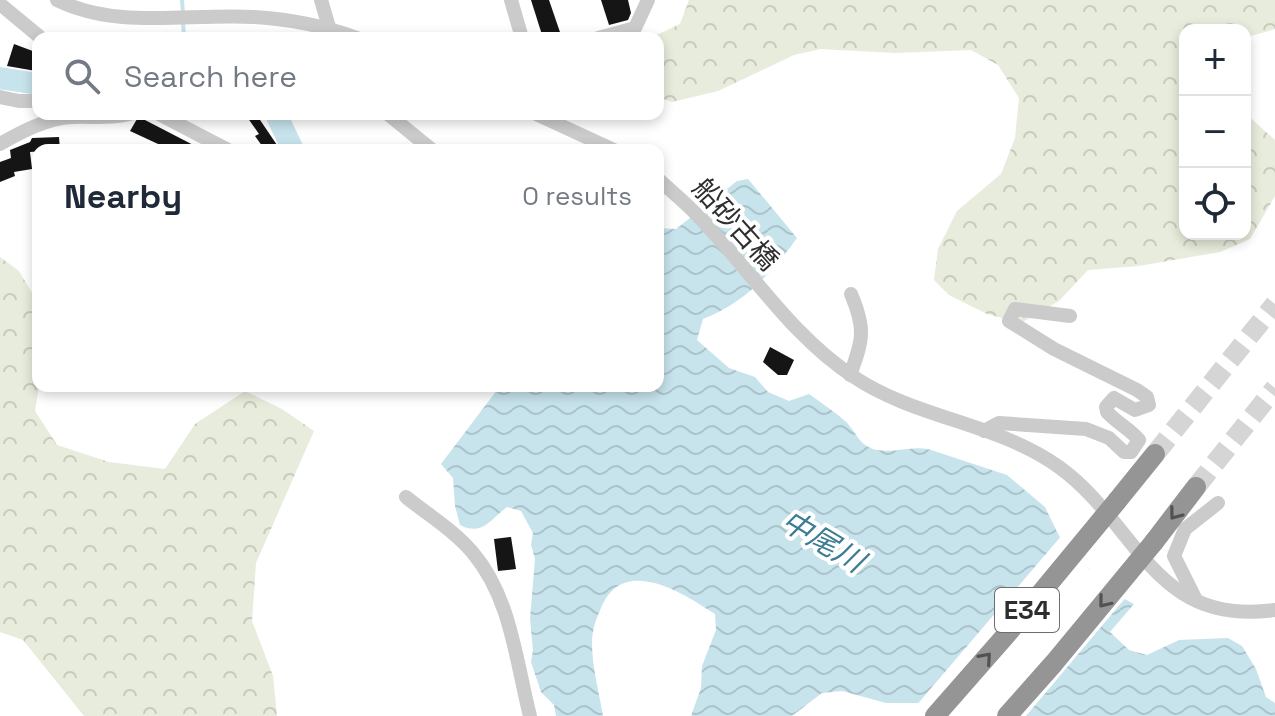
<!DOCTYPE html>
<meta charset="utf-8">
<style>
body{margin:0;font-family:"Space Grotesk","Noto Sans JP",sans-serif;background:#f6f6f7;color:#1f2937}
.controls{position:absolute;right:24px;top:24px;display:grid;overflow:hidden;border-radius:16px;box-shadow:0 4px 12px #0003}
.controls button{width:72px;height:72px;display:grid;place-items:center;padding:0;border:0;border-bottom:2px solid #e0e1e3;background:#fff;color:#1f2937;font:40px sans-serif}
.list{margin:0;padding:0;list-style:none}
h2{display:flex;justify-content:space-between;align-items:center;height:104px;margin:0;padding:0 32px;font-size:34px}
h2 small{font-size:26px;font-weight:400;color:#747a83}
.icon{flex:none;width:44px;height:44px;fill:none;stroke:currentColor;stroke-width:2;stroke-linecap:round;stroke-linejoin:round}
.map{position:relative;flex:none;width:1275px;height:716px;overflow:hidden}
.search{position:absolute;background:#fff;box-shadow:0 4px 12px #0003;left:32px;top:32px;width:632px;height:88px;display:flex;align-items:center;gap:20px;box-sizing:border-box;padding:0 28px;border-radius:16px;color:#747a83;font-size:30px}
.panel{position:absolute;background:#fff;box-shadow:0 4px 12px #0003;left:32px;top:144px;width:632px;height:248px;border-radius:16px}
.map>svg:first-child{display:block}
.forest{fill:url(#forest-crowns)}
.water{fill:url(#water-waves)}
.pier{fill:#fff}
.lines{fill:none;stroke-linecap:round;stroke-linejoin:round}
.stream{stroke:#c7e3ec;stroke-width:4}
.river{stroke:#c7e3ec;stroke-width:22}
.building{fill:#151515}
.highway-tunnel{stroke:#d5d5d5;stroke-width:20;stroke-dasharray:20 10;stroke-linecap:butt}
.minor{stroke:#cbcbcb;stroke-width:14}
.highway{stroke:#959595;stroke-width:20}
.highway-bridge{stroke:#959595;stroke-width:20}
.oneway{stroke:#525252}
.labels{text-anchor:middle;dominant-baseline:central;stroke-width:8;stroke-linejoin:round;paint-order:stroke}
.shield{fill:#fff;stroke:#6d6d6d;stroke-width:2}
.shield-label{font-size:26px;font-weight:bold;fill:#2e2e2e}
.street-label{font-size:28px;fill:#2e2e2e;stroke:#fff}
.water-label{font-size:30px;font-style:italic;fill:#3b7d92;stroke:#fff}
</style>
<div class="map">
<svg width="1275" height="716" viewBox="0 0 1275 716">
<defs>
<pattern id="forest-crowns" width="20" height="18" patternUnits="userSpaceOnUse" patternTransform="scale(2)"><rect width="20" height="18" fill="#e7ecdc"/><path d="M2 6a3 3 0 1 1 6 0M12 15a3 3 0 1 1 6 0" fill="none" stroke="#c6cbbd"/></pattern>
<pattern id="water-waves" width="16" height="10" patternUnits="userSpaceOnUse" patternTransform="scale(2)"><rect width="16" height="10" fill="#c7e3ec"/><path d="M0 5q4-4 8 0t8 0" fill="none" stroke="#abc3cb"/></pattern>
</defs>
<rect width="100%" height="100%" fill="#fff"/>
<g class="forest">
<path d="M689 0H1275V29L1251 36 1245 51V30H1185V234H1245V113L1275 140V196L1250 239 1220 252 1139 266 1088 270 1059 301 1021 323 987 314 949 295 934 280 938 249 957 211 1001 174 1015 138 1019 98 998 65 971 50 895 53 821 49 794 55 718 91 672 102 658 97V38H650L680 24Z"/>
<path d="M0 257 19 271 38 303 39 386 35 411 57 445 109 462 165 469 195 424 245 391 282 409 314 431 256 563 252 621 273 676 277 716H84L23 640 0 632Z"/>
</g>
<path class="water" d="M748 179 797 238C771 274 744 303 703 319L697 340 729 368 755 377 768 392 789 401 809 394C821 403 834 411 845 421 857 432 858 446 877 450 895 453 910 446 928 449L1007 475 1045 507 1065 548 1121 597 1134 604 1110 632 1129 650 1147 655 1179 640 1228 638 1242 646 1256 669 1266 697 1275 703V716H954L951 712 918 703H886L842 691 822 693 792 716H691L701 688 702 666 716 630 715 614C683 593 623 554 601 608 596 619 592 630 592 643 592 667 599 692 603 716H556L554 705 541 692 531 662 533 650 530 619 535 559 531 545 533 533 521 511 507 507C492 518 482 537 460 525L455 506 453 478 441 464 500 386H658V228L676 229 737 181Z"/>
<path class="pier" d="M1063 534 1068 546 1089 569 1127 596 1026 716H949L915 707Z"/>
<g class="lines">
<g class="stream">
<path d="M182 0 183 14"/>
<path d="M183 22 184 38"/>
</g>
<g class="river">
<path d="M0 78 38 84"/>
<path d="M276 114 293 150"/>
</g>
</g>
<g class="building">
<path d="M531 0H549L562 38H543Z"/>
<path d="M601 0H628L631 13 628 20 609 25Z"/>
<path d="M14 44 38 53 36 71 7 66Z"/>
<path d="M245 114H256L277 145 265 150 255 136 259 134Z"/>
<path d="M137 119H143L203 150H171L130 131Z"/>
<path d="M59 137 60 150 30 152 32 169 14 172 15 176 0 182V162L11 158 10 150 30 142 32 138Z"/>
<path d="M770 347 794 360 787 375H778L763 362Z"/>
<path d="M511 537 516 569 498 571 494 539Z"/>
</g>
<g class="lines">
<g class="highway-tunnel">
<path d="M1155 454 1275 304"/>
<path d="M1196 487 1275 388"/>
</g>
<g class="minor">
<path d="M57 0C118 30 188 13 254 17 289 19 324 26 357 38"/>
<path d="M321 0 331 34"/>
<path d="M511 0 522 38"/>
<path d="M0 4 41 38"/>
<path d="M598 38 635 28 648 0"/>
<path d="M0 97 19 101H38"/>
<path d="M159 114 228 150"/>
<path d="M388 114 432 150"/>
<path d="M536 114 614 150"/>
<path d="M0 144C21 132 47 118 72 117 91 116 110 119 129 114"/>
<path d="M658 179C671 191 686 203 698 216 750 269 791 336 854 377 917 419 998 423 1059 467 1138 524 1153 627 1275 610"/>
<path d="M850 375C863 340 866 329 851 294"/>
<path d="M984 431 999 423 1086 429 1109 438 1124 452H1131L1139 440C1130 429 1117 423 1107 412L1106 407 1114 398 1135 410 1149 405 1147 397 1137 390 1054 349 1009 321 1015 309 1070 316"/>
<path d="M406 497C428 515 455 531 473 553 511 598 516 661 530 716"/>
<path d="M1196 600 1174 556 1185 529 1218 503"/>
</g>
<g class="highway">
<path d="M1117 501 1155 454"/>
<path d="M1154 542 1196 487"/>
</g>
<g class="highway-bridge">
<path d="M935 716 1007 634 1117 501"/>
<path d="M1007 716 1054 663 1154 542"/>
</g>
</g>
<defs><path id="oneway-chevron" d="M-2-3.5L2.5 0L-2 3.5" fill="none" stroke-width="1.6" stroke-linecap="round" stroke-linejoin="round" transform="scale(2)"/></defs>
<g class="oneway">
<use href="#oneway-chevron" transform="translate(1175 514) rotate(127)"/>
<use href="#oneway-chevron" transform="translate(1104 602) rotate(129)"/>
<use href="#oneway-chevron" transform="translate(986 658) rotate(-49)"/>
</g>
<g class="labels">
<rect class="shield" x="995" y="588" width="64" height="44" rx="6"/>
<g class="shield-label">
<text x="1027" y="610">E34</text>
</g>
<g class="street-label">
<text transform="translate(736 224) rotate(48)">船砂古橋</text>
</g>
<g class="water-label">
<text transform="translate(823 541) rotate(31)">中尾川</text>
</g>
</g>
</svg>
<div class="controls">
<button>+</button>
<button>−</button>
<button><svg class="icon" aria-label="locate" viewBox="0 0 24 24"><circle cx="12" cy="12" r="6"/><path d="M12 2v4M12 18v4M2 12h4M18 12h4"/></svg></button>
</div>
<div class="search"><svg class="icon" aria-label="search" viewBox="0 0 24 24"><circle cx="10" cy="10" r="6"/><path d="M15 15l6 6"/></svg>Search here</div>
<section class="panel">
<h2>Nearby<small>0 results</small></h2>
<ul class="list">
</ul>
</section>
</div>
